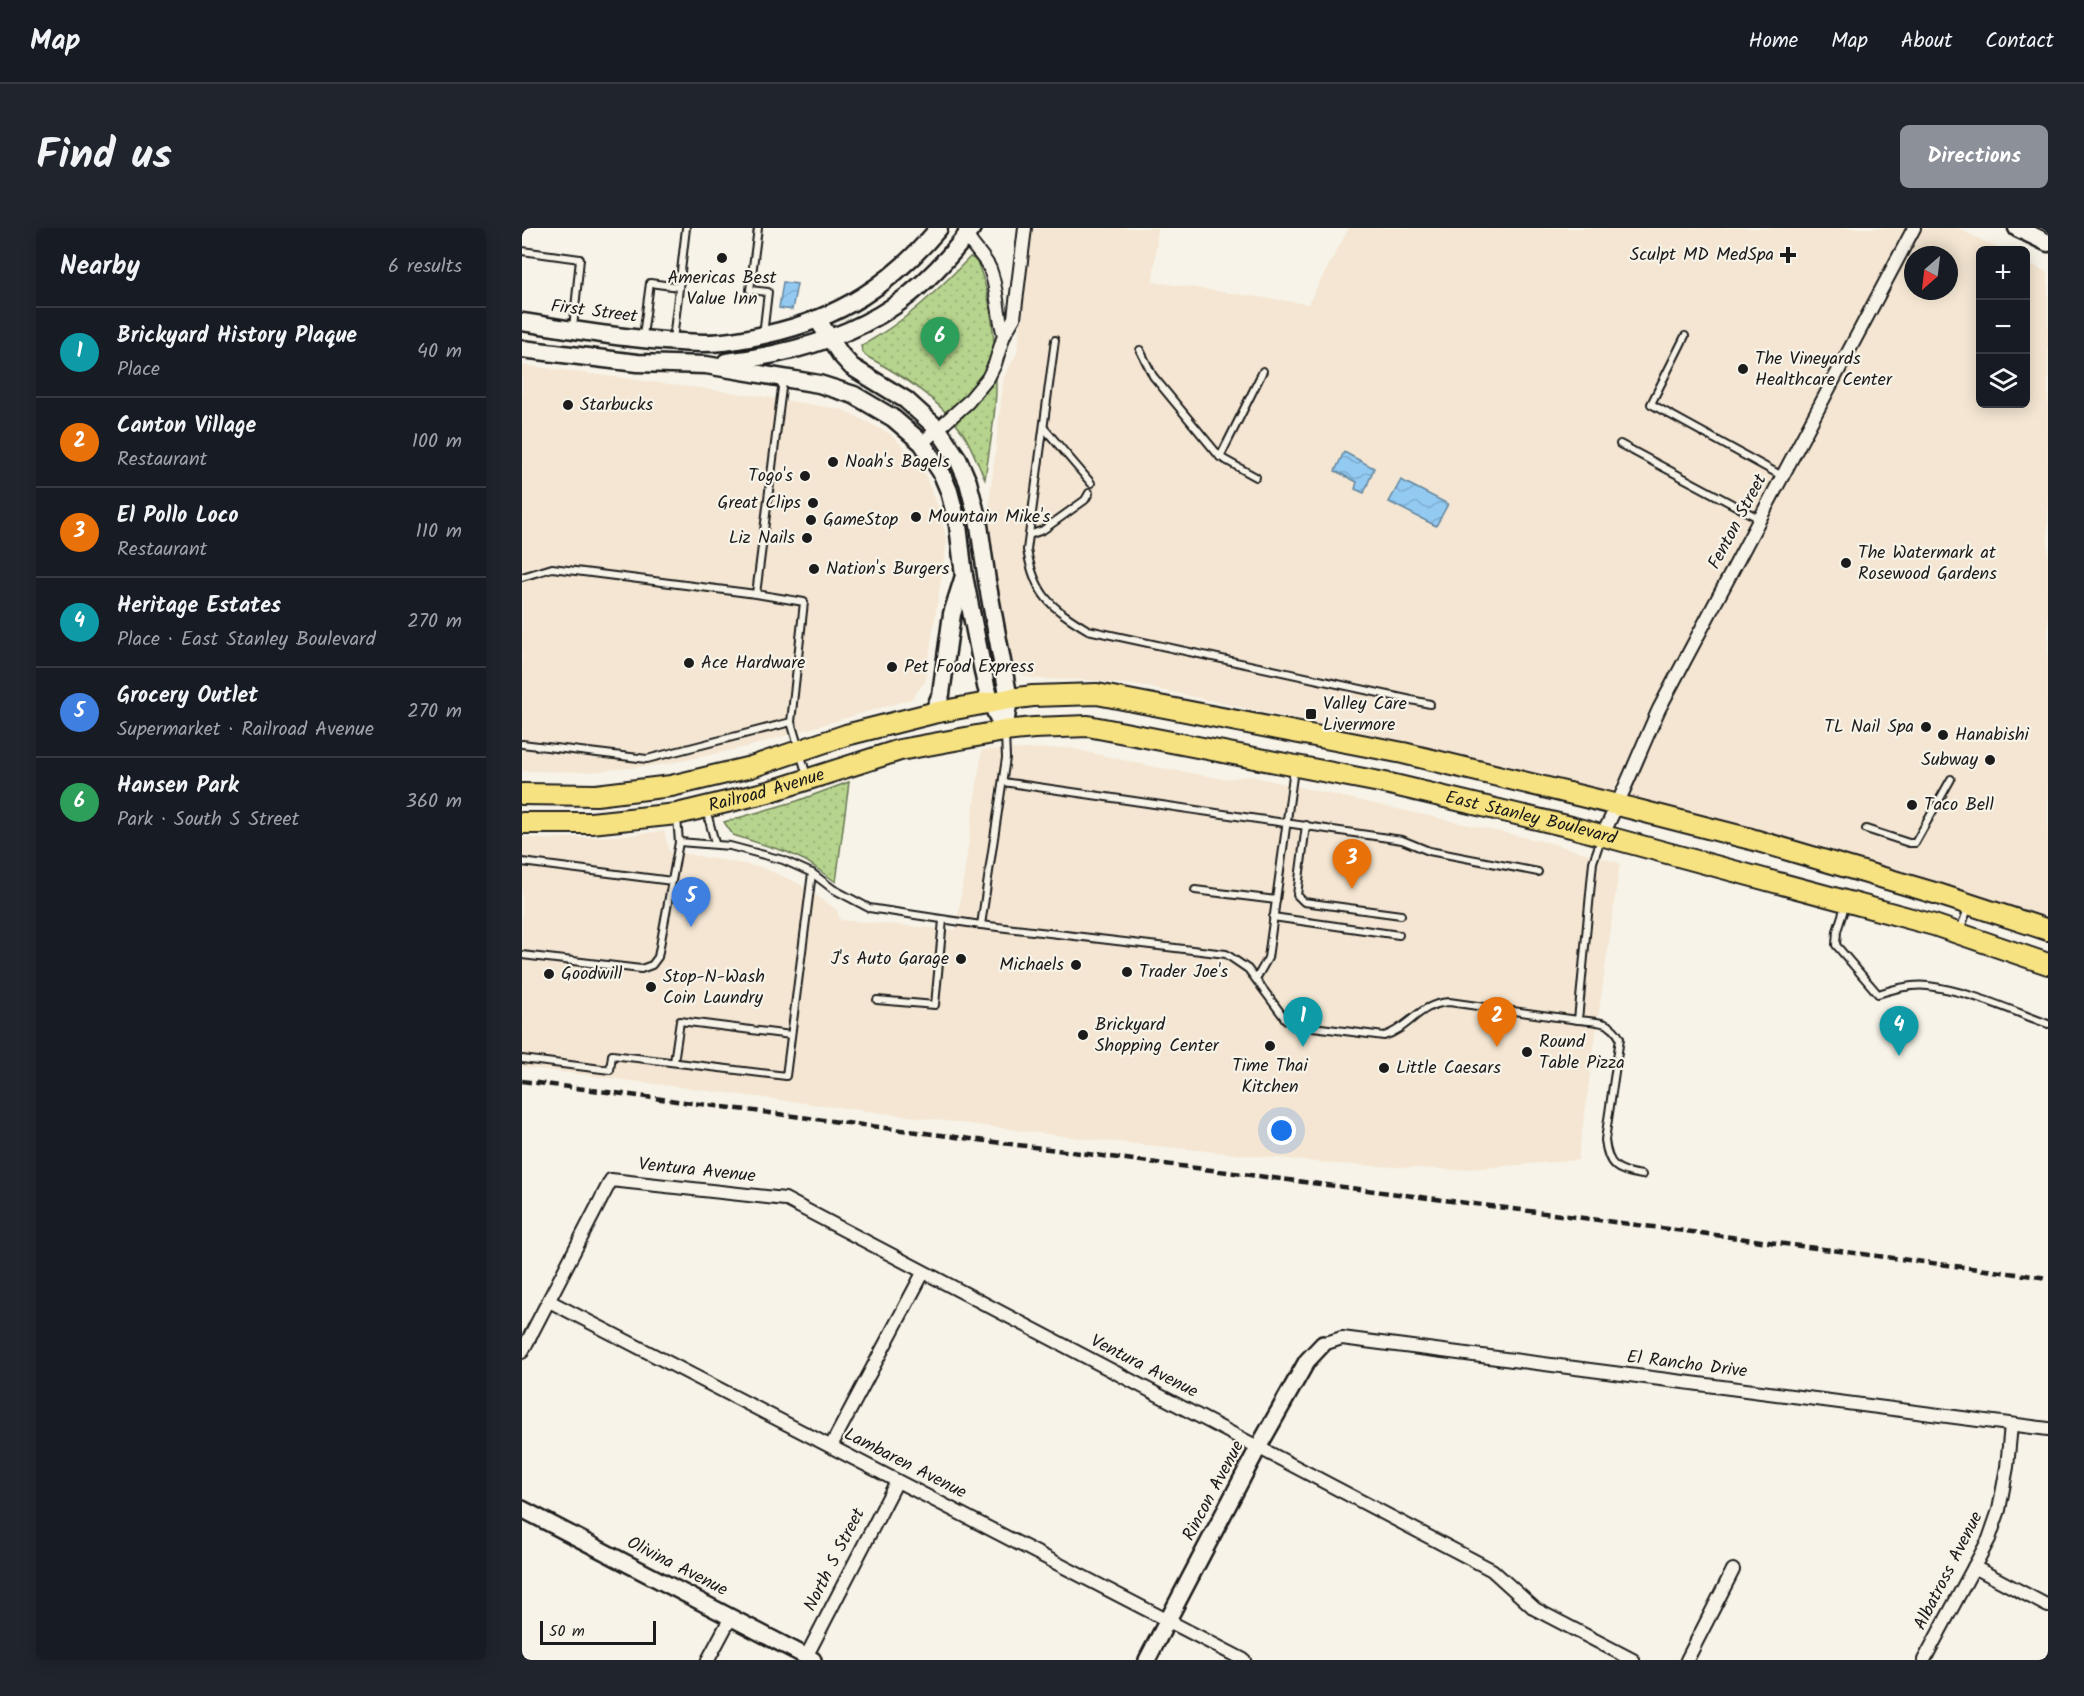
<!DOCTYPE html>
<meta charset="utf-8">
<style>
body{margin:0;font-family:Kalam,sans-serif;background:#20242c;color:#f1f3f6}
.controls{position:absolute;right:18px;top:18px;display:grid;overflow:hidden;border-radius:9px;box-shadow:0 3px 15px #0003}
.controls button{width:54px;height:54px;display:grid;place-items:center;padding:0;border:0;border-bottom:2px solid #363941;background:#171b24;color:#f1f3f6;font:30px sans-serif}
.compass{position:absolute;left:1382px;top:18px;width:54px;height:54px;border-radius:50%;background:#171b24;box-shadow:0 3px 15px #0003;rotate:208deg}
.scale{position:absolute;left:18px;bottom:15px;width:116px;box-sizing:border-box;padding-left:6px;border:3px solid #1c1c1c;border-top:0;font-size:16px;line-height:21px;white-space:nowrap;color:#1c1c1c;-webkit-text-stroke:4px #f7f3e8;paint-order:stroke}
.you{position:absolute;left:760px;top:903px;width:21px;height:21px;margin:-15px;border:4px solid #fff;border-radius:50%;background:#1a73e8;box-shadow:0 0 0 9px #1a73e833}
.badge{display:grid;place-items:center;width:39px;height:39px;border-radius:50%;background:#8c9099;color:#fff;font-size:20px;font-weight:700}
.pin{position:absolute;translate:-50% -50px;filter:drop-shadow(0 2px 3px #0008)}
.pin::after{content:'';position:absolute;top:32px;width:21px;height:18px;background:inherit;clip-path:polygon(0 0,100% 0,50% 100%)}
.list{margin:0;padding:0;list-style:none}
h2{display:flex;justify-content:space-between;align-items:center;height:78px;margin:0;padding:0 24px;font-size:26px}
h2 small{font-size:20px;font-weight:400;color:#9ea1a6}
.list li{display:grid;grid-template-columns:39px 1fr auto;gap:18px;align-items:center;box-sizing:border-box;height:90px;padding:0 24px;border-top:2px solid #363941}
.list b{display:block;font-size:22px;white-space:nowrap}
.list p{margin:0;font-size:20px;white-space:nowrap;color:#9ea1a6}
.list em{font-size:20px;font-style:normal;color:#9ea1a6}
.icon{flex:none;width:33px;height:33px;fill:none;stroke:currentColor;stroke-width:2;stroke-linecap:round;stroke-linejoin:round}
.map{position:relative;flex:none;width:1526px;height:1432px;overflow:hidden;border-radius:9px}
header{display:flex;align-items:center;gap:36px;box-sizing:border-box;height:84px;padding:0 30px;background:#171b24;border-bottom:2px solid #363941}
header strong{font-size:28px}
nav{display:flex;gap:33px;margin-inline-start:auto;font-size:21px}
.intro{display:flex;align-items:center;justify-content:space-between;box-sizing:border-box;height:144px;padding:0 36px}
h1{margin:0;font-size:42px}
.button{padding:15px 27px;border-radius:9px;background:#8c9099;color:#fff;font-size:21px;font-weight:700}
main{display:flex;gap:36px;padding:0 36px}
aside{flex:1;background:#171b24;border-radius:9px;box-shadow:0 3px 15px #0003}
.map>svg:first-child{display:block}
.built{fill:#f4e6d2;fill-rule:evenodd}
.park{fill:url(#park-dots);stroke:#697854;stroke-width:1.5}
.water{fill:url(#water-waves);stroke:#63849c;stroke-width:1.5}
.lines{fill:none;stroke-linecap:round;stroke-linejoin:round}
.service-casing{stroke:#1c1c1c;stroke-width:10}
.minor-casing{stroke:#1c1c1c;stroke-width:16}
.tertiary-casing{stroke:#1c1c1c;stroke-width:20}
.secondary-casing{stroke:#1c1c1c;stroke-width:21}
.primary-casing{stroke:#1c1c1c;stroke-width:24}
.service{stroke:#f7f3e8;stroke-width:6}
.minor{stroke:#f7f3e8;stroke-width:12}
.tertiary{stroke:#f7f3e8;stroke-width:15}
.secondary{stroke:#f7f3e8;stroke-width:16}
.primary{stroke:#f7e281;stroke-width:20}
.rail{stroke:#1c1c1c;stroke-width:4.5;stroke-dasharray:9 4.5;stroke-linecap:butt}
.poi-dot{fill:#1c1c1c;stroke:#f7f3e8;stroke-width:2}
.labels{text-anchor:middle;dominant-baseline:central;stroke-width:4.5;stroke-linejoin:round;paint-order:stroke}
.poi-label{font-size:18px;fill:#1c1c1c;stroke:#f7f3e8;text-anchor:start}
.street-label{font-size:18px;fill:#1c1c1c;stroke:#f7f3e8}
</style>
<header>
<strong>Map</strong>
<nav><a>Home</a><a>Map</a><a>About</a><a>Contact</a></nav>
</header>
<div class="intro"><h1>Find us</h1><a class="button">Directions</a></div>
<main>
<aside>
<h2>Nearby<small>6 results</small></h2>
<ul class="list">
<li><span class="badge" style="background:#0f9aa8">1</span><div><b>Brickyard History Plaque</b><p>Place</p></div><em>40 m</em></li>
<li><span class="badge" style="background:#e8710a">2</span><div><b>Canton Village</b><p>Restaurant</p></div><em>100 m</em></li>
<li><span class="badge" style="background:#e8710a">3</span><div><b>El Pollo Loco</b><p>Restaurant</p></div><em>110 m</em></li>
<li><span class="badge" style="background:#0f9aa8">4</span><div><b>Heritage Estates</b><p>Place · East Stanley Boulevard</p></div><em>270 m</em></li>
<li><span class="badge" style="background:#3f7fe0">5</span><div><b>Grocery Outlet</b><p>Supermarket · Railroad Avenue</p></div><em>270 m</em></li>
<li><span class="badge" style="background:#2e9e5b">6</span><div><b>Hansen Park</b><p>Park · South S Street</p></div><em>360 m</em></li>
</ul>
</aside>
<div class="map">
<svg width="1526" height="1432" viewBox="0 0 1526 1432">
<defs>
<pattern id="park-dots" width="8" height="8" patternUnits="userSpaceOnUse" patternTransform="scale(1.5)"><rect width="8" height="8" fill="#b6d48d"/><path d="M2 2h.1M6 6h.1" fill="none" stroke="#9cb579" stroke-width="1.8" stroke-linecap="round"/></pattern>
<pattern id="water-waves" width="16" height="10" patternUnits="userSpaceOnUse" patternTransform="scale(1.5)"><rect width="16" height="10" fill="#93caf2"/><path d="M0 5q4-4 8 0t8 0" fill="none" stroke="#7eadcf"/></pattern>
</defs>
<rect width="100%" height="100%" fill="#f7f3e8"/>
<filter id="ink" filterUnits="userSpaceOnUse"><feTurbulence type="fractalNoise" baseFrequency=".0167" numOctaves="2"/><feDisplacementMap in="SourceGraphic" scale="12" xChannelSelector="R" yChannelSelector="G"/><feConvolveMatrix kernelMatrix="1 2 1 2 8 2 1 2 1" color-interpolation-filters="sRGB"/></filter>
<g filter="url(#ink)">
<g class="built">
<path d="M511 0H636L631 54 786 76 827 0H1435L1480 22H1458V176H1504V34L1526 45V692L1263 611 1061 557 915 522 626 459 568 452 515 451 503 448 493 440 485 418 467 300V277L482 149 495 125ZM1391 27H1427V63H1391Z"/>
<path d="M0 137 238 168 322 182 368 206 399 236 416 279 425 313 403 454 389 471 229 518 140 537 66 544 0 543Z"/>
<path d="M547 520 628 538 702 551 728 548 1028 615 1098 635 1056 932 934 942 815 936 565 911 0 839V609L22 611 96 608 142 603 147 623 239 639 276 655 315 682 318 692 434 702 460 522Z"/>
</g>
<g class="park">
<path d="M448 29 454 32C470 65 474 121 474 159 474 188 467 222 463 251 456 237 450 219 441 205 416 170 381 148 344 128L340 123 339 118C384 93 412 66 448 29Z"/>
<path d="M327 554 314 654 284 633 265 624 211 607 202 594 275 573Z"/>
</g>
<g class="water">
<path d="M261 54 275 56 270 82 257 80Z"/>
<path d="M822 224 852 240 842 265 833 261 835 254 813 243Z"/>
<path d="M879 252 926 276 914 298 867 274Z"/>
</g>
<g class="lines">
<defs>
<g id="service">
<path d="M236 0 228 62 246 64 241 107"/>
<path d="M0 23 58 31 51 100"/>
<path d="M121 108 128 55 157 59"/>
<path d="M1163 108 1129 176 1260 248"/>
<path d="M151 112 164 0"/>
<path d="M533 112 505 322C513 367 528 379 566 402L908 476"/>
<path d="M618 122 631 148 698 229 734 249"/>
<path d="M522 200 569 255"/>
<path d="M1098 216 1238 291"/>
<path d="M698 229 741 143"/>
<path d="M507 307 521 302 563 272 567 265"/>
<path d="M0 349 30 340 234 366 261 152"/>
<path d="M234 366 282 374 269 494 285 548"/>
<path d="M483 506 484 530 459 697 704 726 726 741 764 792 775 797 862 808C888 800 896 776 927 774L1056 792 1071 634 1079 611"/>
<path d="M0 516 125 531 269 494"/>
<path d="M481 554 880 612 907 623 1016 644"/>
<path d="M184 581 193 615"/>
<path d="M784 597 775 667 782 674 879 687"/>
<path d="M1344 601 1387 615H1393L1429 551"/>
<path d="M157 614 208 618 261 632 290 645 311 661 347 680 459 697"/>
<path d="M0 634 150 653 157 614 155 590"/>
<path d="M673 662 754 672"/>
<path d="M1324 675 1315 703 1314 717 1356 766C1372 761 1389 756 1406 758 1447 763 1488 782 1526 796"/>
<path d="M751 689 877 707"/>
<path d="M1438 702 1447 678"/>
<path d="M0 727 119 741 130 737 136 729 150 653"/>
<path d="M734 751 746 730 772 541"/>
<path d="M355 772 413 777 421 692"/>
<path d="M1056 792C1075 794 1088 792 1098 810L1083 912C1086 938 1094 943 1120 947"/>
<path d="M0 831 88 842 90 827 264 848 290 645"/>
<path d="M152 834 158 793 269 807"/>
</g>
<g id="minor">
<path d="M443 1C444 14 462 27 468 41 476 62 475 85 482 107"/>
<path d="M400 215 446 174 466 150 473 136 482 107 492 90 503 0"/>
<path d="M1080 608C1101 567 1118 523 1137 481L1392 0"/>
<path d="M27 1073 722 1432"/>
<path d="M801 1116 820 1110 1526 1201"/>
<path d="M0 1124 89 952 263 971 970 1342 1013 1381 1111 1432"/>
<path d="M309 1218 401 1045"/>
<path d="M1452 1339 1526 1378"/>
<path d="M284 1429 375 1253"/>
<path d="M186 1432 209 1389"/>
<path d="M1165 1432 1211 1342"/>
<path d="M1402 1432 1467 1311 1477 1282 1485 1239 1489 1197"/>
</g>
<g id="tertiary">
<path d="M0 1281 291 1432"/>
<path d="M625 1432 737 1218 785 1133 801 1116"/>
</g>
<g id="secondary">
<path d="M1495 0 1526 15"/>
<path d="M295 91 319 127 330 139 384 172 416 201 436 231 446 254 457 297 465 353 487 471 482 503"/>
<path d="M0 94C60 103 121 114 182 115 204 115 225 111 246 106 318 90 370 56 417 0"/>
<path d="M0 121 115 135 184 137 297 156 332 167 371 190 400 215 419 244 427 263 436 297 442 348 464 458 469 474 482 503"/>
<path d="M204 134C262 127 323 111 372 78 403 57 428 29 450 0"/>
<path d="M411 485 419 466 430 386 442 348"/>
</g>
<g id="primary">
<path d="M0 566 74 567 149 558 229 539 324 507 411 485 487 471 511 468 575 466 881 525 1096 577 1229 611 1416 666 1526 702"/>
<path id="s1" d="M0 595H69L155 586 246 564 378 522 482 503 512 500 566 498 868 556 1049 599 1412 697 1526 736"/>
</g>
</defs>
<use href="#service" class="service-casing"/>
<use href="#minor" class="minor-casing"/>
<use href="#tertiary" class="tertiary-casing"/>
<use href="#secondary" class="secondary-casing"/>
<use href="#primary" class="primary-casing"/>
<use href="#service" class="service"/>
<use href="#minor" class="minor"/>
<use href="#tertiary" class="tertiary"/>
<use href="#secondary" class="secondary"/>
<use href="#primary" class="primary"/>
<path class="rail" d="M0 853 1526 1050"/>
</g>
</g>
<g class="poi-dot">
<path d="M1263 18h6v6h6v6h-6v6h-6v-6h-6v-6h6z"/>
<circle cx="200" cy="30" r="6"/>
<circle cx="1221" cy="141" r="6"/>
<circle cx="46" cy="177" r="6"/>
<circle cx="311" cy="234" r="6"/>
<circle cx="283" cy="248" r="6"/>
<circle cx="291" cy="275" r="6"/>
<circle cx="394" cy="289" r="6"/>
<circle cx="289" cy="292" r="6"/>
<circle cx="285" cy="310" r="6"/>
<circle cx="1324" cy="335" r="6"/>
<circle cx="292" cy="341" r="6"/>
<circle cx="167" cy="435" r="6"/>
<circle cx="370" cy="439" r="6"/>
<rect x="783" y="480" width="12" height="12" rx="3"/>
<circle cx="1404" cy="499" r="6"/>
<circle cx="1421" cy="507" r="6"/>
<circle cx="1468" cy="532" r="6"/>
<circle cx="1390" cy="577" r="6"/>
<circle cx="439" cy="731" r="6"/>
<circle cx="554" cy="737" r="6"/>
<circle cx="605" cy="744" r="6"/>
<circle cx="27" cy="746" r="6"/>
<circle cx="129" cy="759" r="6"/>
<circle cx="561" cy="807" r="6"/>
<circle cx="748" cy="818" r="6"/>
<circle cx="1005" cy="824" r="6"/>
<circle cx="862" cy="840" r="6"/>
</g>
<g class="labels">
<g class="poi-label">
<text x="1252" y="27" text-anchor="end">Sculpt MD MedSpa</text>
<text x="200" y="50" text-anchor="middle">Americas Best<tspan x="200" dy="21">Value Inn</tspan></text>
<text x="1233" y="131">The Vineyards<tspan x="1233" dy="21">Healthcare Center</tspan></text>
<text x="58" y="177">Starbucks</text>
<text x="323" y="234">Noah's Bagels</text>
<text x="271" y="248" text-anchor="end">Togo's</text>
<text x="279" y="275" text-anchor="end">Great Clips</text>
<text x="406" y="289">Mountain Mike's</text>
<text x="301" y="292">GameStop</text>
<text x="273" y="310" text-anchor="end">Liz Nails</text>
<text x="1336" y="325">The Watermark at<tspan x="1336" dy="21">Rosewood Gardens</tspan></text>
<text x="304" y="341">Nation's Burgers</text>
<text x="179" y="435">Ace Hardware</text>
<text x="382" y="439">Pet Food Express</text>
<text x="801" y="476">Valley Care<tspan x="801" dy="21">Livermore</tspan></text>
<text x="1392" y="499" text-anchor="end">TL Nail Spa</text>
<text x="1433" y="507">Hanabishi</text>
<text x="1456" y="532" text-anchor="end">Subway</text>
<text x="1402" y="577">Taco Bell</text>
<text x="427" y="731" text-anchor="end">J's Auto Garage</text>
<text x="542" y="737" text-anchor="end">Michaels</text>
<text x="617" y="744">Trader Joe's</text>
<text x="39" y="746">Goodwill</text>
<text x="141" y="749">Stop-N-Wash<tspan x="141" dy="21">Coin Laundry</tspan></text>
<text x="573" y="797">Brickyard<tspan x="573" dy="21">Shopping Center</tspan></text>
<text x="1017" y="814">Round<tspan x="1017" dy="21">Table Pizza</tspan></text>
<text x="748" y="838" text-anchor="middle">Time Thai<tspan x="748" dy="21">Kitchen</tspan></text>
<text x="874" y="840">Little Caesars</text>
</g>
<g class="street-label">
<text transform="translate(72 84) rotate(7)">First Street</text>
<text transform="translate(1216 294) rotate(-62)">Fenton Street</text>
<text stroke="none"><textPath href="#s1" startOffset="248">Railroad Avenue</textPath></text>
<text stroke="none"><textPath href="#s1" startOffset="1030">East Stanley Boulevard</textPath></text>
<text transform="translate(175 943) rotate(6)">Ventura Avenue</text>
<text transform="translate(1165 1137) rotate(7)">El Rancho Drive</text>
<text transform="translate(622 1139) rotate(27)">Ventura Avenue</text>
<text transform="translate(383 1236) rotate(27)">Lambaren Avenue</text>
<text transform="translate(692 1263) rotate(-62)">Rincon Avenue</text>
<text transform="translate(313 1332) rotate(-63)">North S Street</text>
<text transform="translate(155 1339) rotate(27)">Olivina Avenue</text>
<text transform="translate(1427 1343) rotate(-63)">Albatross Avenue</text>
</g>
</g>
</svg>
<div class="controls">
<button>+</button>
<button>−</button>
<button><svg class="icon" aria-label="layers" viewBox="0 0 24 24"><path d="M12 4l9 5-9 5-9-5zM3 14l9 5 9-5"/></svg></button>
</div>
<svg class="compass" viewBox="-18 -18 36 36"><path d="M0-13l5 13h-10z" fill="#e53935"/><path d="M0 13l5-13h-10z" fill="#9ea1a6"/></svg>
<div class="scale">50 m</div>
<div class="you"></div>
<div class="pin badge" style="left:781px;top:819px;background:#0f9aa8">1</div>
<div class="pin badge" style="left:975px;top:819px;background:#e8710a">2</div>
<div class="pin badge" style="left:830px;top:661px;background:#e8710a">3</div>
<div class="pin badge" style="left:1377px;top:828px;background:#0f9aa8">4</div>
<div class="pin badge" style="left:169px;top:699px;background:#3f7fe0">5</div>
<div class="pin badge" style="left:418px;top:139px;background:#2e9e5b">6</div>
</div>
</main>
